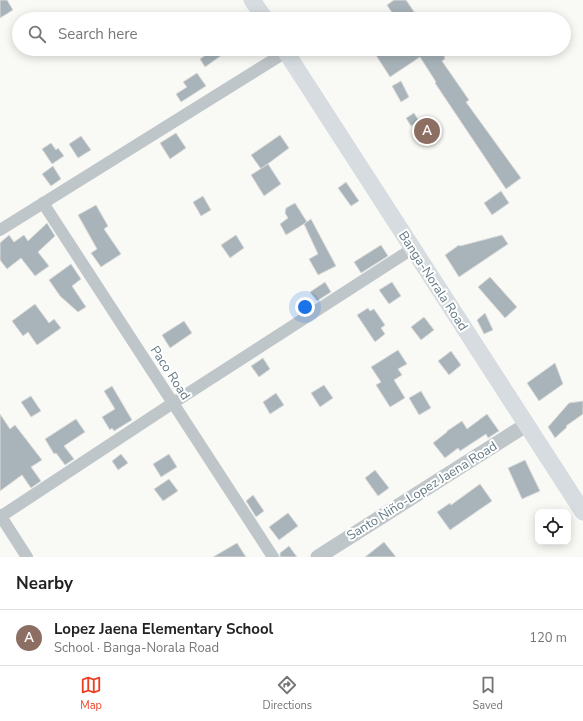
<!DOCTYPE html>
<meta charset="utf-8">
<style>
body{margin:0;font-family:"Nunito Sans",sans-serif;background:#f2f2f2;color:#222}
.controls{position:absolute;right:12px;bottom:12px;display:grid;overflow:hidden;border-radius:8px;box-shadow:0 2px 10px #0003}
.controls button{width:36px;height:36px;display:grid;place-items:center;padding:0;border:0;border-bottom:1px solid #e0e0e0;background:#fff;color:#222;font:20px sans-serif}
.you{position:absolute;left:305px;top:307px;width:14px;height:14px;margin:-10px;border:3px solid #fff;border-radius:50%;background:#1a73e8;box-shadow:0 0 0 6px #1a73e833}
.badge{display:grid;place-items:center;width:26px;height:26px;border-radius:50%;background:#ed3d22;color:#fff;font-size:13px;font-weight:700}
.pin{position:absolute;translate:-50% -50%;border:2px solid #fff;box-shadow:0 1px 4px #0006}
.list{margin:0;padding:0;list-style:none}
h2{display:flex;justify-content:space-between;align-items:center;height:52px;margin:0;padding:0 16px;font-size:17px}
h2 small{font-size:13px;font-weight:400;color:#767676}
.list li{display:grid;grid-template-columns:26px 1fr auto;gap:12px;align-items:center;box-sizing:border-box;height:56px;padding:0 16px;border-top:1px solid #e0e0e0}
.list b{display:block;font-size:15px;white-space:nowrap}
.list p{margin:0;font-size:13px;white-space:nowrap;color:#767676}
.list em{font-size:13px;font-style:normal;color:#767676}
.icon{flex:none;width:22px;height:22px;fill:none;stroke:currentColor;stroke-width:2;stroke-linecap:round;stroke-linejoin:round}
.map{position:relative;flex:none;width:583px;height:557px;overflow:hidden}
.search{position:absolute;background:#fff;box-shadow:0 2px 10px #0003;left:12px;right:12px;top:12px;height:44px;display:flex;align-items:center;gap:10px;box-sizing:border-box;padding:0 14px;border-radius:22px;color:#767676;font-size:15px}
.sheet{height:108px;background:#fff}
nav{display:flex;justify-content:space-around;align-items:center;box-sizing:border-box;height:56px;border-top:1px solid #e0e0e0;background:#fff;font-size:11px;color:#767676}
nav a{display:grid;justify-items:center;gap:2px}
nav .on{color:#ed3d22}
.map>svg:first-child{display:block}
.building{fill:#a8b4b9;stroke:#dbdbd9}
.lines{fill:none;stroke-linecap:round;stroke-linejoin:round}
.minor{stroke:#bfc6c9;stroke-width:12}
.tertiary{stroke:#bfc6c9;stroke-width:15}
.secondary{stroke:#d6dcdf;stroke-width:17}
.labels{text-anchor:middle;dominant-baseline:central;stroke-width:4;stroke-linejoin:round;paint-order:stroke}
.street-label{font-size:13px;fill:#627883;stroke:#fff}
</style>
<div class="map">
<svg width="583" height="557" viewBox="0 0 583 557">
<rect width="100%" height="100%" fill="#f9f9f6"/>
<g class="building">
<path d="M0 0H7L13 10 0 18Z"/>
<path d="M394 0H406L419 19H396L387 5Z"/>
<path d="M215 49H218L222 55 205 67 200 59Z"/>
<path d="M372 49H454L444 57 445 59 442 61 469 100 466 102 521 178 506 189 435 83 436 82 420 57 390 77Z"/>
<path d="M197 73 206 86 181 102 176 94 187 87 183 82Z"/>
<path d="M401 81 409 97 401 102 392 86Z"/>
<path d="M414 113 419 121 411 126 406 118Z"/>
<path d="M176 133 186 148 170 159 160 143Z"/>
<path d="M280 135 289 148 261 169 251 155Z"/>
<path d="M81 136 91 150 78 158 69 144Z"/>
<path d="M51 143 56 150 58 148 64 156 52 164 42 149Z"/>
<path d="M268 164 281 184 264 196 251 175Z"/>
<path d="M53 166 61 179 51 186 42 174Z"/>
<path d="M346 182 359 201 351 206 338 188Z"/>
<path d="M501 191 509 203 492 215 484 203Z"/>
<path d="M203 196 211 210 201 216 193 202Z"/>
<path d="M295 203 307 222 286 235 280 224 288 218 285 213 286 208Z"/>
<path d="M96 205 108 226 104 229 121 254 101 267 91 253 97 249 78 215Z"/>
<path d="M311 219 336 266 318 275 309 259 318 254 304 224Z"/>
<path d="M47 223 55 236 38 252 49 266 35 276 21 258 7 269 0 260V243L9 235 14 242 24 235 28 241Z"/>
<path d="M236 235 244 248 230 258 221 245Z"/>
<path d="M502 235 508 244 459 277 445 255 459 245 460 246Z"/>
<path d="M381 245 388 256 361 273 354 262Z"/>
<path d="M71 264 81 279 72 286 86 307 78 312 60 296 49 280Z"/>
<path d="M490 277 517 307 505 318 478 287Z"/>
<path d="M325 282 331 292 317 301 310 292Z"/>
<path d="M392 282 401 296 389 304 379 290Z"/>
<path d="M35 304 49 323 54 319 61 328 37 345 28 332 23 336 12 321Z"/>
<path d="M368 308 370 311 374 309 385 325 381 328 385 334 375 342 357 315Z"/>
<path d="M485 313 493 330 484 334 477 320Z"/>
<path d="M424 317 434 330 421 340 411 327Z"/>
<path d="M184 321 192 333 170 348 162 335Z"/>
<path d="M398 350 407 364 398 369 402 375 394 380 405 398 390 407 376 385 381 382 371 367Z"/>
<path d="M451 351 461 365 449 375 438 361Z"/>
<path d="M263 358 270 369 259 377 251 366Z"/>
<path d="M555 363 563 384 539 401 527 383Z"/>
<path d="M324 385 333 398 320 407 311 393Z"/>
<path d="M112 386 132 420 114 431 112 428 110 430 102 417 115 409 104 391Z"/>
<path d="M421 391 431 408 419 415 409 398Z"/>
<path d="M276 393 284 405 270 414 263 402Z"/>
<path d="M31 396 41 411 31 417 21 402Z"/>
<path d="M583 401V414L566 426 567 427 555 438 548 427 569 403Z"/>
<path d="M0 414 10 429 15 425 42 460 31 467 41 481 31 488 22 475 0 491Z"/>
<path d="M487 414 499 431 488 438 486 434 460 451 458 448 445 458 433 443 447 432V431L462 421 467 429Z"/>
<path d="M76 419 85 432 64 446 74 459 65 465 56 453 54 454 45 439Z"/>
<path d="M121 454 128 463 118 470 112 461Z"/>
<path d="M169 454 177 467 161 477 153 464Z"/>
<path d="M525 460 540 491 522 499 508 468Z"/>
<path d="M375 470 389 488 378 496 365 478Z"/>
<path d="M169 479 178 491 163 501 154 489Z"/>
<path d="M480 484 492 501 450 530 437 512 450 503 451 505Z"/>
<path d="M253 495 264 511 256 517 246 501Z"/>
<path d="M288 513 298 526 279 540 269 527Z"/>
<path d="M384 542 396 557H365Z"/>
<path d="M237 543 246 557H213Z"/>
<path d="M289 546 297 557H280V553Z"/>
</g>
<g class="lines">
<g class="minor">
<path d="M43 203 273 557"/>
<path d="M0 230 286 52"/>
<path d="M0 515 27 557"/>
<path d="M0 517 173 403 412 249"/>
</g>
<path class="tertiary" d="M318 557 526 425"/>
<g class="secondary">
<path d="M252 0 265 19"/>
<path d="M284 49 583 512"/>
</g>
</g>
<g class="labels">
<g class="street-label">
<text transform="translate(433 281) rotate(57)">Banga-Norala Road</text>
<text transform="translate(170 373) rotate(57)">Paco Road</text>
<text transform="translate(422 491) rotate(-32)">Santo Niño-Lopez Jaena Road</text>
</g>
</g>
</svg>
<div class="controls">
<button><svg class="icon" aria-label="locate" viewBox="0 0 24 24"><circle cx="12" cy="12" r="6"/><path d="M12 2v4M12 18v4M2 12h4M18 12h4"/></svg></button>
</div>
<div class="you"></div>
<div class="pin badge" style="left:427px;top:131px;background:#8d6e63">A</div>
<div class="search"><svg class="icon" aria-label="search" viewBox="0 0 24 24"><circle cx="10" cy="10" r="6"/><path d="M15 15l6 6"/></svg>Search here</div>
</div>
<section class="sheet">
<h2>Nearby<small></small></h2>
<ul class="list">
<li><span class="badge" style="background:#8d6e63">A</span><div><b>Lopez Jaena Elementary School</b><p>School · Banga-Norala Road</p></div><em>120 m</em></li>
</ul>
</section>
<nav>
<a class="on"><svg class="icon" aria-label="map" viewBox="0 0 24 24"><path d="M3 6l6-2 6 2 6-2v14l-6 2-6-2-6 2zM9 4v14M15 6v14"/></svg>Map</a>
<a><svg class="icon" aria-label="directions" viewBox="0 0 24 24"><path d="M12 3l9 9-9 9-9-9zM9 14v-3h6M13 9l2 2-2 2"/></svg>Directions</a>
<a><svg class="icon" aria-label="saved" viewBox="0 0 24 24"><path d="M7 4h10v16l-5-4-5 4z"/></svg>Saved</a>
</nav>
